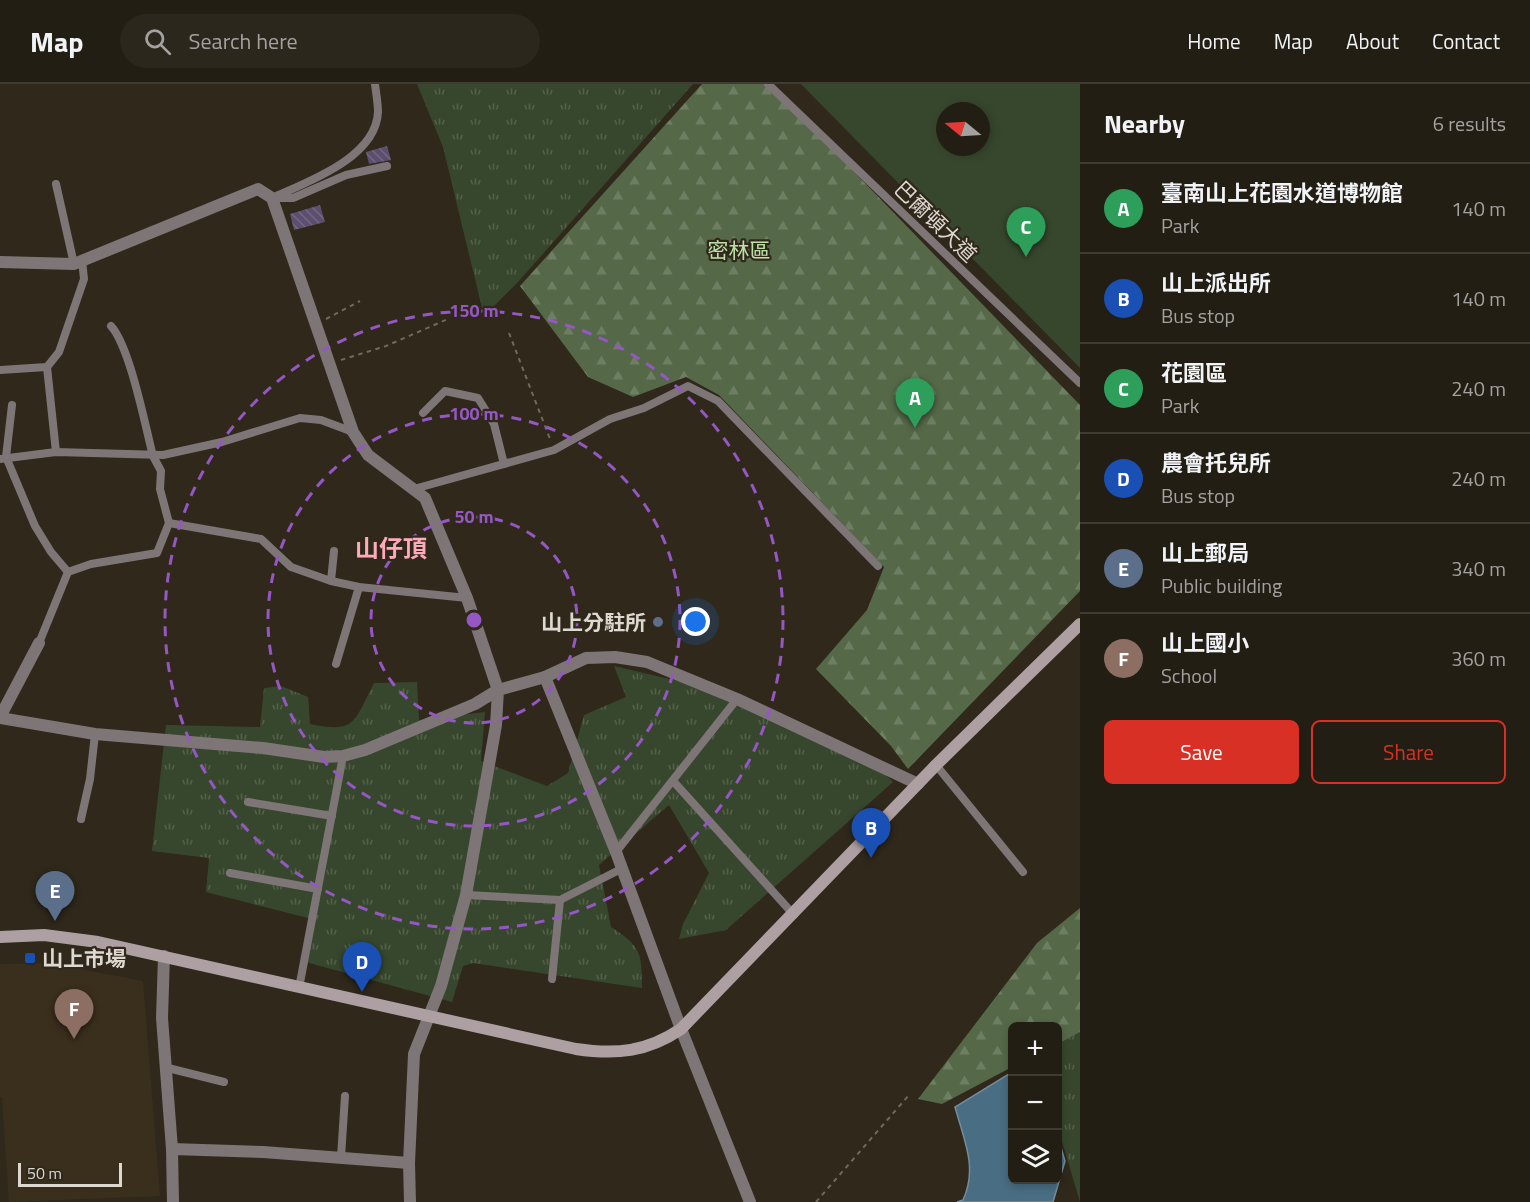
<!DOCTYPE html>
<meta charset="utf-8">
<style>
body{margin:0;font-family:"Titillium Web","Noto Sans TC",sans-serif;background:#2b271d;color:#f1f3f6}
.controls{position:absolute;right:18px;bottom:18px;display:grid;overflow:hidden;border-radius:9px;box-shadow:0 3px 9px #0003}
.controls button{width:54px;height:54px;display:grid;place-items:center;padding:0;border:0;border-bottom:2px solid #403c34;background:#231e14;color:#f1f3f6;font:30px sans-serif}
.compass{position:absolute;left:936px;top:18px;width:54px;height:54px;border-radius:50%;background:#231e14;box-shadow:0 3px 9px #0003;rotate:288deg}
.scale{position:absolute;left:18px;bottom:15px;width:104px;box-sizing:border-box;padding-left:6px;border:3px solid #ddd8d0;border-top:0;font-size:16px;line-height:21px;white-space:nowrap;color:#ddd8d0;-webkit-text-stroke:4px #2f281b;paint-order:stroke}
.you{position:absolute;left:696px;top:538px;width:21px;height:21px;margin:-15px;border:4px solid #fff;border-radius:50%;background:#1a73e8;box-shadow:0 0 0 9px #1a73e833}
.badge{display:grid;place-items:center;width:39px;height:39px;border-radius:50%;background:#d93025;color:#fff;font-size:20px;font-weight:700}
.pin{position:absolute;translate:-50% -50px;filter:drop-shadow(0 2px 3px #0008)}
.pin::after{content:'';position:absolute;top:32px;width:21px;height:18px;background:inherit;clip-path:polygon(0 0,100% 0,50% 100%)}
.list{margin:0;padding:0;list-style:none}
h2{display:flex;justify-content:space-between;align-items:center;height:78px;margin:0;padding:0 24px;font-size:26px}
h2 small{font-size:20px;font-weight:400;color:#a3a2a0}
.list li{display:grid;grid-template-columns:39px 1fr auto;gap:18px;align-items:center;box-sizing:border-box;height:90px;padding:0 24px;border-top:2px solid #403c34}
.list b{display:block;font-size:22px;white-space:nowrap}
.list p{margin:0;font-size:20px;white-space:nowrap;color:#a3a2a0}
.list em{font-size:20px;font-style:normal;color:#a3a2a0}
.actions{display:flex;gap:12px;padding:18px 24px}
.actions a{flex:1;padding:14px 0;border:2px solid #d93025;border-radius:9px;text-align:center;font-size:21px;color:#d93025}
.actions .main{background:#d93025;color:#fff}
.icon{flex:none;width:33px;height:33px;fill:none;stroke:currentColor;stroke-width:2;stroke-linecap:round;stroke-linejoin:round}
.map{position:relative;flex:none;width:1080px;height:1118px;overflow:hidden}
header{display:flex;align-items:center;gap:36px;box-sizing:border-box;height:84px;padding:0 30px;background:#231e14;border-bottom:2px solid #403c34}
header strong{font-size:28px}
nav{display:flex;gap:33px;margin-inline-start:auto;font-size:21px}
.search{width:420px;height:54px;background:#2b271d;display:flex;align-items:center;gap:15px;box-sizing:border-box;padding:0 21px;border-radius:33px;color:#a3a2a0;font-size:22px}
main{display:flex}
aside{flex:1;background:#231e14}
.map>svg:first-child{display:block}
.built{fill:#3a2f1d}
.grass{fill:url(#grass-tufts)}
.forest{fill:url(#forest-firs)}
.garden{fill:#37472d;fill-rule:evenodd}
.water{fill:#496d83;stroke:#758d9a;stroke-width:1.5}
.building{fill:url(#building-back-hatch)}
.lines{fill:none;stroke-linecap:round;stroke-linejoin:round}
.path{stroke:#6f695e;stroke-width:2;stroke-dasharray:4.5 4.5;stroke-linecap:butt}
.service{stroke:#7e7576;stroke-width:8}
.minor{stroke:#7e7576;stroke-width:12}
.tertiary{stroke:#7e7576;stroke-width:12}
.secondary{stroke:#aea0a2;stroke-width:12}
.ring{fill:none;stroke:#9457c3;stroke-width:3;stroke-dasharray:10 8}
.service-dot{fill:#5c6f8a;stroke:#2f281b;stroke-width:2}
.transit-dot{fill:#1a4fb4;stroke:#2f281b;stroke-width:2}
.labels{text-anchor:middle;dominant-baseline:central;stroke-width:4.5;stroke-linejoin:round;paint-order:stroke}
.street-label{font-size:21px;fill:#ddd8d0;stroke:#2f281b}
.park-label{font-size:21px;fill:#bde0a7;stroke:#2f281b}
.poi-label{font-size:21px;font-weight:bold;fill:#ddd8d0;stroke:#2f281b;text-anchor:end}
.quarter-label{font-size:24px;font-weight:bold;fill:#feaabb;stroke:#2f281b}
.centre{fill:#9457c3;stroke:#2f281b;stroke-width:3}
.ring-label{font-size:18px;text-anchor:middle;font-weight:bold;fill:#9457c3;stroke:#2f281b;stroke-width:4.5;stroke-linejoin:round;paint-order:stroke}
</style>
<header>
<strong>Map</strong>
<div class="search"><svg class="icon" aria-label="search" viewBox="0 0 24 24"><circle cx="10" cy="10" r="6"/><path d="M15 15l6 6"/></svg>Search here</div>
<nav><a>Home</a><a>Map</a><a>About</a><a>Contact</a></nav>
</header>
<main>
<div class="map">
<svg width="1080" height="1118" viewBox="0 0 1080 1118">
<defs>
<pattern id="grass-tufts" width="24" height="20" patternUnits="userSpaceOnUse" patternTransform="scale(1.5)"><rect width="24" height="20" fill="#37472d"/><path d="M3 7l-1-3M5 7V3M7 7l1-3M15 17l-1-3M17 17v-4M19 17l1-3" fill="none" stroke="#54614a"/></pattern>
<pattern id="forest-firs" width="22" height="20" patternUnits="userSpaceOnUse" patternTransform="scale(1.5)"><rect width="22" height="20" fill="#556949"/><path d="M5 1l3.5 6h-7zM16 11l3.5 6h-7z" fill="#6d7e62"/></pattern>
<pattern id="building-back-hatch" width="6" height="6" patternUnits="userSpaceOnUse" patternTransform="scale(1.5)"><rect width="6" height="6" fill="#5c4e6e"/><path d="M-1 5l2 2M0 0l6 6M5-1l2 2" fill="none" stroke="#736782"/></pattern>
</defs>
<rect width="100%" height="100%" fill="#2f281b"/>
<path class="built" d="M49 879 143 897 160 1112 9 1118 2 1013H0V880Z"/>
<g class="grass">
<path d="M417 0H693L518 198 484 232 443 63Z"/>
<path d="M614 582 682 598 877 683 893 698 726 846 679 855 683 840 709 789 669 721 599 781 611 843C641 862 642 869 642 904L473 879 463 882 452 918 302 877 312 835 206 808 209 774 152 767 166 641 260 643 264 604 281 602 308 613 310 640C357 650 354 637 374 599L417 598 419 636 485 628 481 677 547 702 568 689 584 631 626 613Z"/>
<path d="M1080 948V1118L1058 1044V960Z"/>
</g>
<g class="forest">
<path d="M702 0H769L1080 321V507L908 685 891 662 816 585 867 526 884 483 719 311 686 293 633 313 588 293 520 202Z"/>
<path d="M1080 824V948L1058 960V942H1012V983L942 1020 918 1015 1037 859Z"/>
</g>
<path class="garden" d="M801 0H1080V284ZM945 27H981V63H945Z"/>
<path class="water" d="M1012 988V1096H1058V1054L1065 1077 1053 1118H957L963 1116C978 1084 964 1056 955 1023Z"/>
<g class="building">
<path d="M387 62 391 76 369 80 366 68Z"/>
<path d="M320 121 325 138 294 146 290 130Z"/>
</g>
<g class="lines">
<g class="path">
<path d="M326 235 360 217"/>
<path d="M509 249 550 355"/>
<path d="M341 276 386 262 448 235"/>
<path d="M816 1118 909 1011"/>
</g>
<g class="service">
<path d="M768 0 1080 299"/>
<path d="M56 100 74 180"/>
<path d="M272 114C307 98 376 74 378 28 378 19 376 9 375 0"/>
<path d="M276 114H293L346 91 387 82"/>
<path d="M47 283 56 368"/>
<path d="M0 286 47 283 59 268 84 195 82 176"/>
<path d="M12 321 6 373 35 442 51 468 68 488"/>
<path d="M423 329 445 307 478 314 494 340 504 380"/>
<path d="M0 375 56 368 163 371 222 358 300 334 321 336 353 348"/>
<path d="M414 405 554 366 610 335 644 324 688 302 718 317 878 482"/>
<path d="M169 439 261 455 291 483 331 497 359 503 467 514"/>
<path d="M331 497 334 467"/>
<path d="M39 559 68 488 91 480 157 469 169 439 160 405 161 387 153 372C145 341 130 263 111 242"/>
<path d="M336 580 359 503"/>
<path d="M936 681 1023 788"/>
<path d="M674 698 794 831"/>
<path d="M248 718 332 732"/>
<path d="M81 735 90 695 95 650"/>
<path d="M616 768 737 615"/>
<path d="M230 789 318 805"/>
<path d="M466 811 560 816 623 784"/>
<path d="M552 895 560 816"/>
<path d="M299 904 343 672"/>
<path d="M164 983 224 998"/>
<path d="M341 1073 345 1012"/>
</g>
<g class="minor">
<path d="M0 178 74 180 258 105 272 114 353 348 368 371 425 414 467 514 498 606 496 641 466 811 441 902 414 970 409 1079 410 1118"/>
<path d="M545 593 586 574 615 573 647 578 737 615 918 700"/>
<path d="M0 633 39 559"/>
<path d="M0 634 95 650 263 664 324 673 343 672 365 666 475 620 498 606"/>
<path d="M164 872 162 934 172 1065 173 1118"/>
<path d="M172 1065 263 1068 409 1079"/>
</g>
<path class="tertiary" d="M498 606 545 593 616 768 681 945 750 1118"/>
<path class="secondary" d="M0 853 44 851 98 858 576 965C616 971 647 968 681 945L936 681 1080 540"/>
</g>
<g class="ring">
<circle cx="474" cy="536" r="103"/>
<circle cx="474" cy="536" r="206"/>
<circle cx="474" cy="536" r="309"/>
</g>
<circle class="service-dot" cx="658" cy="538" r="6"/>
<rect class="transit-dot" x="24" y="868" width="12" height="12" rx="3"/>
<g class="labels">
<g class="street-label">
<text transform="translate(936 137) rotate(44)">巴爾頓大道</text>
</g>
<g class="park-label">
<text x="739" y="166">密林區</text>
</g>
<g class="poi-label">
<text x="646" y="538">山上分駐所</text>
<text x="42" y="874" text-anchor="start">山上市場</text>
</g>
<g class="quarter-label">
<text x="391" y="464">山仔頂</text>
</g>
</g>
<circle cx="474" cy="536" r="9" class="centre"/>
<g class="ring-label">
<text x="474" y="233">150 m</text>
<text x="474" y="336">100 m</text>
<text x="474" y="439">50 m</text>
</g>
</svg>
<div class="controls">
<button>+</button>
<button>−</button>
<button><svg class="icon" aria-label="layers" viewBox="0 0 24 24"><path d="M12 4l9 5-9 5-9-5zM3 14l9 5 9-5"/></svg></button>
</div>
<svg class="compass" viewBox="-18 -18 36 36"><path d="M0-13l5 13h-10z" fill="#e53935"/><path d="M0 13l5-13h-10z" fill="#a3a2a0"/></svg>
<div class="scale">50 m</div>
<div class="you"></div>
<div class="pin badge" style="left:915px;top:344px;background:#2e9e5b">A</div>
<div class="pin badge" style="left:871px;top:774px;background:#1a4fb4">B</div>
<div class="pin badge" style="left:1026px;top:173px;background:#2e9e5b">C</div>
<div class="pin badge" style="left:362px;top:908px;background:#1a4fb4">D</div>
<div class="pin badge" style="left:55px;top:837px;background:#5c6f8a">E</div>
<div class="pin badge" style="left:74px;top:955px;background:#8d6e63">F</div>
</div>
<aside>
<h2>Nearby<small>6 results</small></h2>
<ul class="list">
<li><span class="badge" style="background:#2e9e5b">A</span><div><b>臺南山上花園水道博物館</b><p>Park</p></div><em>140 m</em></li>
<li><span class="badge" style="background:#1a4fb4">B</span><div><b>山上派出所</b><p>Bus stop</p></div><em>140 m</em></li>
<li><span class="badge" style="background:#2e9e5b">C</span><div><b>花園區</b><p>Park</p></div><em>240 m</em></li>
<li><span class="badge" style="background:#1a4fb4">D</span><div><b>農會托兒所</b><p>Bus stop</p></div><em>240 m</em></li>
<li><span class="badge" style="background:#5c6f8a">E</span><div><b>山上郵局</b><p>Public building</p></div><em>340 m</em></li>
<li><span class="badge" style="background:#8d6e63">F</span><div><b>山上國小</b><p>School</p></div><em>360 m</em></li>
</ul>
<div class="actions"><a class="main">Save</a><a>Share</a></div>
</aside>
</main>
